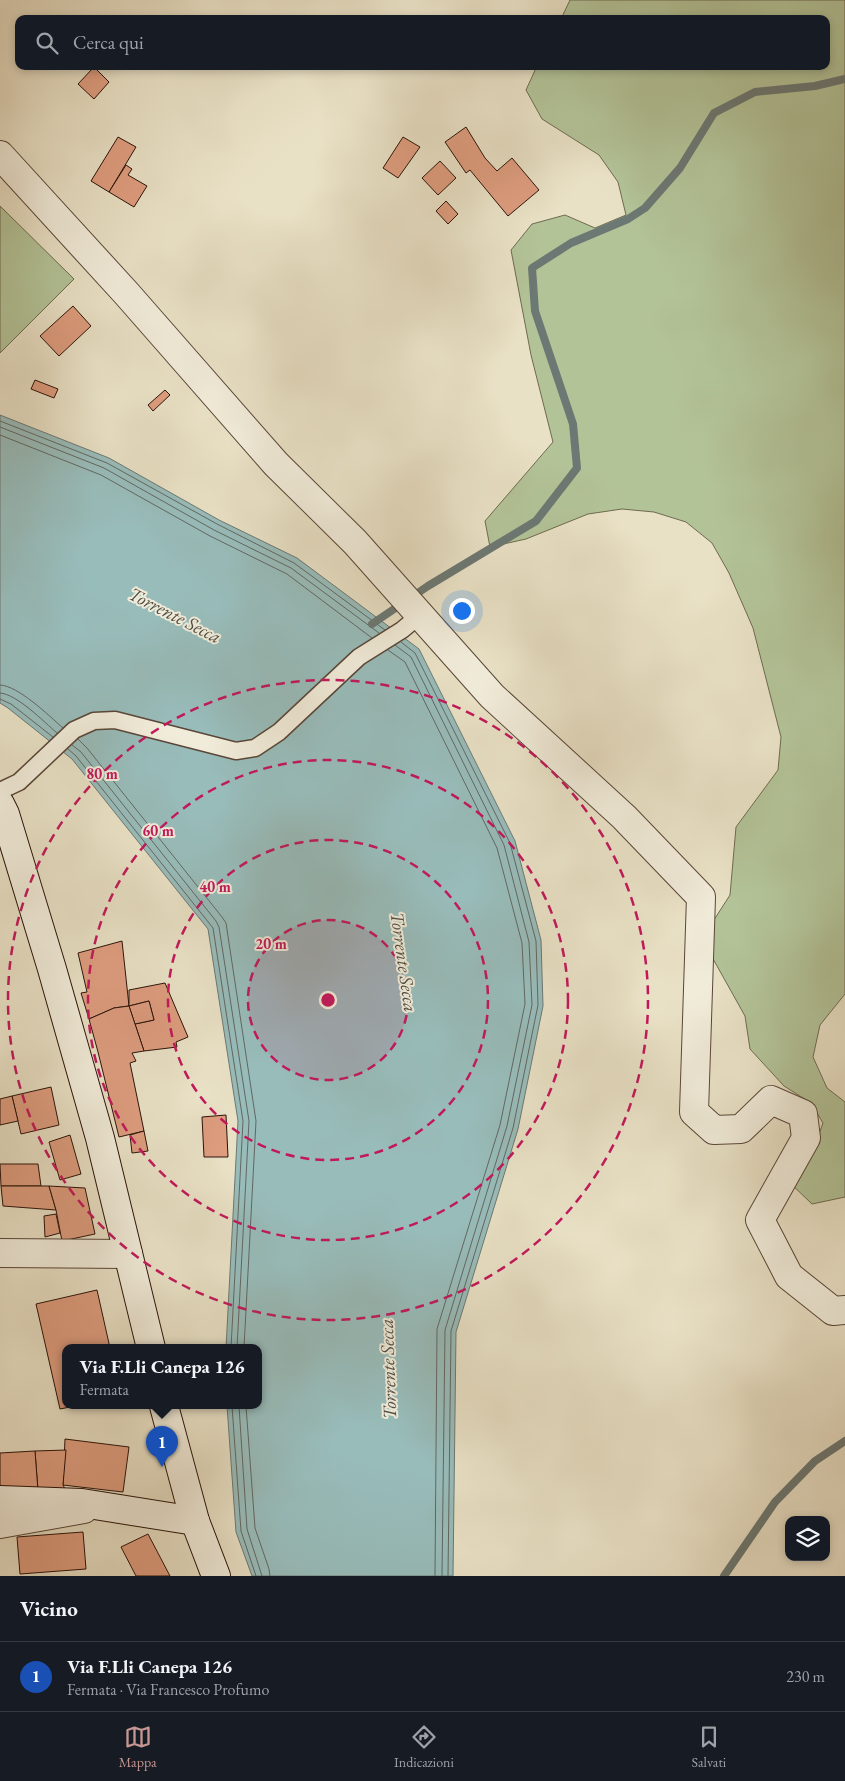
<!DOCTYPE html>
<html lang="it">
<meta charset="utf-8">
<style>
body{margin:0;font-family:"EB Garamond",serif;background:#242831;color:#f1f3f6}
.controls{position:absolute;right:15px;bottom:15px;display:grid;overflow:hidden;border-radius:10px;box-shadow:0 2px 8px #0003}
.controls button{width:45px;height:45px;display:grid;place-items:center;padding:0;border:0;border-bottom:1px solid #363941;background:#171b24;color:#f1f3f6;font:25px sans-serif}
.you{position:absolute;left:461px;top:610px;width:18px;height:18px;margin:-12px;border:4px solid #fff;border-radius:50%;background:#1a73e8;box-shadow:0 0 0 8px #1a73e833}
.badge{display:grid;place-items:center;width:32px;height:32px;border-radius:50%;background:#c59692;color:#fff;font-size:16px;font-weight:700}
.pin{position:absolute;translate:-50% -41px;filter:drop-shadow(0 1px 2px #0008)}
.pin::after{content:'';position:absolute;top:26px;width:18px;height:15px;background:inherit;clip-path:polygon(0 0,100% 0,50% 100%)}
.popup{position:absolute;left:62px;top:1344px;width:200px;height:65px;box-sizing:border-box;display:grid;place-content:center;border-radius:10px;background:#171b24;filter:drop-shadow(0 1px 4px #0005);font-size:16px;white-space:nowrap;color:#9ea1a6}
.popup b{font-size:19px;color:#f1f3f6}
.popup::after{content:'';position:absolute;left:50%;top:100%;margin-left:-10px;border:10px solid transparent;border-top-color:#171b24}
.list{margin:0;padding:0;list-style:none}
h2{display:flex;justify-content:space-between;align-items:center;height:65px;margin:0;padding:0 20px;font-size:21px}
h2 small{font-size:16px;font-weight:400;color:#9ea1a6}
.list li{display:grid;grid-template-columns:32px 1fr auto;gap:15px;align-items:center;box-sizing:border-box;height:70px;padding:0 20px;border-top:1px solid #363941}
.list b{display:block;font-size:19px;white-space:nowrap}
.list p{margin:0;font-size:16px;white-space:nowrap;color:#9ea1a6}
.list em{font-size:16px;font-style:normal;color:#9ea1a6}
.icon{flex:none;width:28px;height:28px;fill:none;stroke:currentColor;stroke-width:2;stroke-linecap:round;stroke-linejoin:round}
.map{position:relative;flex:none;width:845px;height:1576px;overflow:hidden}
.search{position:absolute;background:#171b24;box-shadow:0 2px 8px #0003;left:15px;right:15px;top:15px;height:55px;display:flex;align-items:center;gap:12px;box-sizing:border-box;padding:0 18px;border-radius:10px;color:#9ea1a6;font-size:19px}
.sheet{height:135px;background:#171b24}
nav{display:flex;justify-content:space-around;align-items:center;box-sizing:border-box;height:70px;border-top:1px solid #363941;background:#171b24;font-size:14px;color:#9ea1a6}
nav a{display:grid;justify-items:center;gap:2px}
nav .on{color:#c59692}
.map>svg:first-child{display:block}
.green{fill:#b3c398;stroke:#6e6a50}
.water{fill:#98bcba;stroke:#6c7873}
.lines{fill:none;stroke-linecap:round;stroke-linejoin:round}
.shore{stroke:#616762;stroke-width:1}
.stream{stroke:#6c7873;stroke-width:8}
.building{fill:#de9d7f;stroke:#2a1209}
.lane-casing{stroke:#5a4638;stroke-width:19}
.street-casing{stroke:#5a4638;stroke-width:30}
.secondary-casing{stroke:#2a1209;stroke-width:30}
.lane{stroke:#f1ecda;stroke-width:16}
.street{stroke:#f1ecda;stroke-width:28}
.secondary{stroke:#f1ecda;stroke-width:28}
.ring{fill:none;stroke:#c2185b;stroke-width:2.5;stroke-dasharray:9 6}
.labels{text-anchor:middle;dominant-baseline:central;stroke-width:4;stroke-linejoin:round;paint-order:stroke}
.water-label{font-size:19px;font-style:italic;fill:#504e47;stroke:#f1ecda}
.centre{fill:#c2185b;stroke:#f1ecda;stroke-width:2.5}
.ring-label{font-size:15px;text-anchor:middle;font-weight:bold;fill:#c2185b;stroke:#f1ecda;stroke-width:4;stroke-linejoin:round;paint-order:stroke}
</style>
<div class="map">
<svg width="845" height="1576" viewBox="0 0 845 1576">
<rect width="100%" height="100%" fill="#e9e1c6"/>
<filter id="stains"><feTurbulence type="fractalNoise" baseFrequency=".004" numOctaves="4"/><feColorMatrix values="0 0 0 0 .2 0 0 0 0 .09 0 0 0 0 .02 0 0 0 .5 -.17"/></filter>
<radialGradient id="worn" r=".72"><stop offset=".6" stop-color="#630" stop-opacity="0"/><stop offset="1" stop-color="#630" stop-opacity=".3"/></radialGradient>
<g class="green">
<path d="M570 0H845V994L820 1025 813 1057 827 1088 845 1102V1197L812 1204 788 1181 811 1156 823 1123 811 1103 784 1086 750 1049 745 1016 712 957V923L730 895 736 827 778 770 781 737 753 628 729 573 712 543 686 522 654 512 622 509 588 514 526 539 490 547 485 521 553 442 531 355 511 250 532 224 565 215 595 228 626 215 618 182 599 155 542 119 526 90 537 66H826V19H561Z"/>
<path d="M0 206 74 279 0 353Z"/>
</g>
<path class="water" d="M0 415 109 458 219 520 297 558 419 649 515 841 541 940 543 1006 518 1129 456 1332 453 1576H252L236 1532 227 1406H258V1348H226L238 1121 208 929 72 759 8 708 0 703Z"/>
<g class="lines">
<g class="shore">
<path d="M0 421 107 463 217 524 294 563 385 630"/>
<path d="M0 427 104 468 214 530 291 568 379 633"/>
<path d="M0 435 101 475 210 536 287 574 372 638"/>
<path d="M401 642 415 653 510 843 536 941 538 1005 513 1128 451 1331 448 1576"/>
<path d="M395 645 411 657 504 845 529 942 532 1005 507 1126 445 1330 442 1576"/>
<path d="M388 650 405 662 497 848 522 943 525 1004 500 1125 437 1329 435 1576"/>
<path d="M0 685C19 686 48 715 63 728"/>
<path d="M0 693C17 694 44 722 57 733"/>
<path d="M0 699 11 704 53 737"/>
<path d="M78 739 87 748 222 917 226 923 256 1121 244 1348"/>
<path d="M72 745 81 752 216 921 219 927 249 1121 237 1348"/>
<path d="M68 749 76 756 213 928 243 1121 231 1348"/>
<path d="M232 1406 241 1531 256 1576"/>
<path d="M239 1406 247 1529 262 1576"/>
<path d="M246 1406 255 1528 269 1569 270 1576"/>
</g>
<g class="stream">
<path d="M372 624 428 586 536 521 577 468 573 424 535 311 532 268 571 243 628 219 645 208 680 168 714 113 755 92 815 86 845 79"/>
<path d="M724 1576 775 1502 815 1461 845 1441"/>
</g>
</g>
<g class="building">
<path d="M94 67 109 82 94 99 78 84Z"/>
<path d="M466 127 485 158 497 171 512 158 539 190 508 216 470 170 466 173 445 142Z"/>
<path d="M118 137 136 147 109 192 91 181Z"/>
<path d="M403 137 420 147 398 178 383 168Z"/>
<path d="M440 161 456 178 438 195 422 178Z"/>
<path d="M126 165 132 169 128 175 147 186 134 207 109 192Z"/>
<path d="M446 201 458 214 448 224 436 211Z"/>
<path d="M73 306 91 326 59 356 40 336Z"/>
<path d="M35 380 58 389 54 398 31 389Z"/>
<path d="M165 390 170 395 153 411 148 405Z"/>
<path d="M122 941 129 1006 114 1008 89 1019 81 993 87 992 78 953Z"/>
<path d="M165 983 188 1037 176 1042 177 1047 144 1051 135 1024 154 1020 149 1001 129 1006V990Z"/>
<path d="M149 1001 154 1020 135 1024 129 1006Z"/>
<path d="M129 1006 144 1051 132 1053 136 1061 130 1063 144 1131 119 1137 98 1052 89 1019 114 1008Z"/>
<path d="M51 1087 59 1125 21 1134 12 1096Z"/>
<path d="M12 1096 18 1121 0 1125V1099Z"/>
<path d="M226 1115 228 1157H204L202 1117Z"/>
<path d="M144 1131 148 1151 132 1153 130 1135Z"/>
<path d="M70 1135 81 1174 60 1180 49 1142Z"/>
<path d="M0 1164H38L41 1186H1Z"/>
<path d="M1 1186H49L56 1210 3 1206Z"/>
<path d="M49 1186 85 1188 95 1234 62 1241 56 1210Z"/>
<path d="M56 1214 60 1233 45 1237 44 1216Z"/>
<path d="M97 1290 110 1348H66V1406H75L60 1409 36 1304Z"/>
<path d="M65 1439 129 1447 123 1492 63 1485Z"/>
<path d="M66 1450 63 1485 65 1489 38 1491 35 1451Z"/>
<path d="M35 1451 38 1491 0 1492V1453Z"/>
<path d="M83 1532 86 1569 20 1574 17 1537Z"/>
<path d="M148 1534 170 1576H136L121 1547Z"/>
</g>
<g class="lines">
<defs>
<path id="lane" d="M0 791 19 782 74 730 94 721 115 720 236 751 255 748 279 732 359 657 402 630 420 615"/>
<g id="street">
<path d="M0 155 127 294 276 464 355 542 492 696 624 817 701 897 694 1112 714 1130 741 1129 771 1100 803 1114 806 1138 760 1220 789 1276 833 1311 845 1310"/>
<path d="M0 1253 128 1254"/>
<path d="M0 1524 84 1509"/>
</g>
<g id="secondary">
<path d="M0 804 5 814 52 969 100 1138 151 1348"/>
<path d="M164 1406 195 1521 216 1576"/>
<path d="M0 1500 82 1503 195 1521"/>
</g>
</defs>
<use href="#lane" class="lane-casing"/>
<use href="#street" class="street-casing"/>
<use href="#secondary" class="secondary-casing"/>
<use href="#lane" class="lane"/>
<use href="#street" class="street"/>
<use href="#secondary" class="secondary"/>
</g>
<circle cx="328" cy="1000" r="80" fill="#c2185b" fill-opacity=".12"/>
<g class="ring">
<circle cx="328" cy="1000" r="80"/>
<circle cx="328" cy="1000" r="160"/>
<circle cx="328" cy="1000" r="240"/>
<circle cx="328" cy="1000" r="320"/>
</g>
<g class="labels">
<g class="water-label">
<text transform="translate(175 615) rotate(27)">Torrente Secca</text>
<text transform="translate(404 962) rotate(82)">Torrente Secca</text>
<text transform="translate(388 1369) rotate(-92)">Torrente Secca</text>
</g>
</g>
<circle cx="328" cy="1000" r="8" class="centre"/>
<g class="ring-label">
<text x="102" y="779">80 m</text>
<text x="158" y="836">60 m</text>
<text x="215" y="892">40 m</text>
<text x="271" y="949">20 m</text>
</g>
<rect width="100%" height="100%" filter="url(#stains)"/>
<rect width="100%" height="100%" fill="url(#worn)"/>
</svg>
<div class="controls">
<button><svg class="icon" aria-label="layers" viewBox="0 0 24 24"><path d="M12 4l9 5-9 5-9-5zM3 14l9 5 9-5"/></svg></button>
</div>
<div class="you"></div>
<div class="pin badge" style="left:162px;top:1467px;background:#1a4fb4">1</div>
<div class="popup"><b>Via F.Lli Canepa 126</b>Fermata</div>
<div class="search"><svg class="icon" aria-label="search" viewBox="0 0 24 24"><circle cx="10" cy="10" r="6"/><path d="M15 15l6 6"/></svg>Cerca qui</div>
</div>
<section class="sheet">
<h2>Vicino<small></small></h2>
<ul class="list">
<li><span class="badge" style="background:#1a4fb4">1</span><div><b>Via F.Lli Canepa 126</b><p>Fermata · Via Francesco Profumo</p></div><em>230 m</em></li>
</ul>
</section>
<nav>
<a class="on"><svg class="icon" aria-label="map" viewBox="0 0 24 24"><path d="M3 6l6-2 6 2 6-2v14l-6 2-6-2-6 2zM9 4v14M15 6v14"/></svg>Mappa</a>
<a><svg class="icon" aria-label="directions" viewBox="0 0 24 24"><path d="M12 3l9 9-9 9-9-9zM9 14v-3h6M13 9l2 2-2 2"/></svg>Indicazioni</a>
<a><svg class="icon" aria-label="saved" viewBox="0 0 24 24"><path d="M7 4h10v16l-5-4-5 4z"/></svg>Salvati</a>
</nav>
